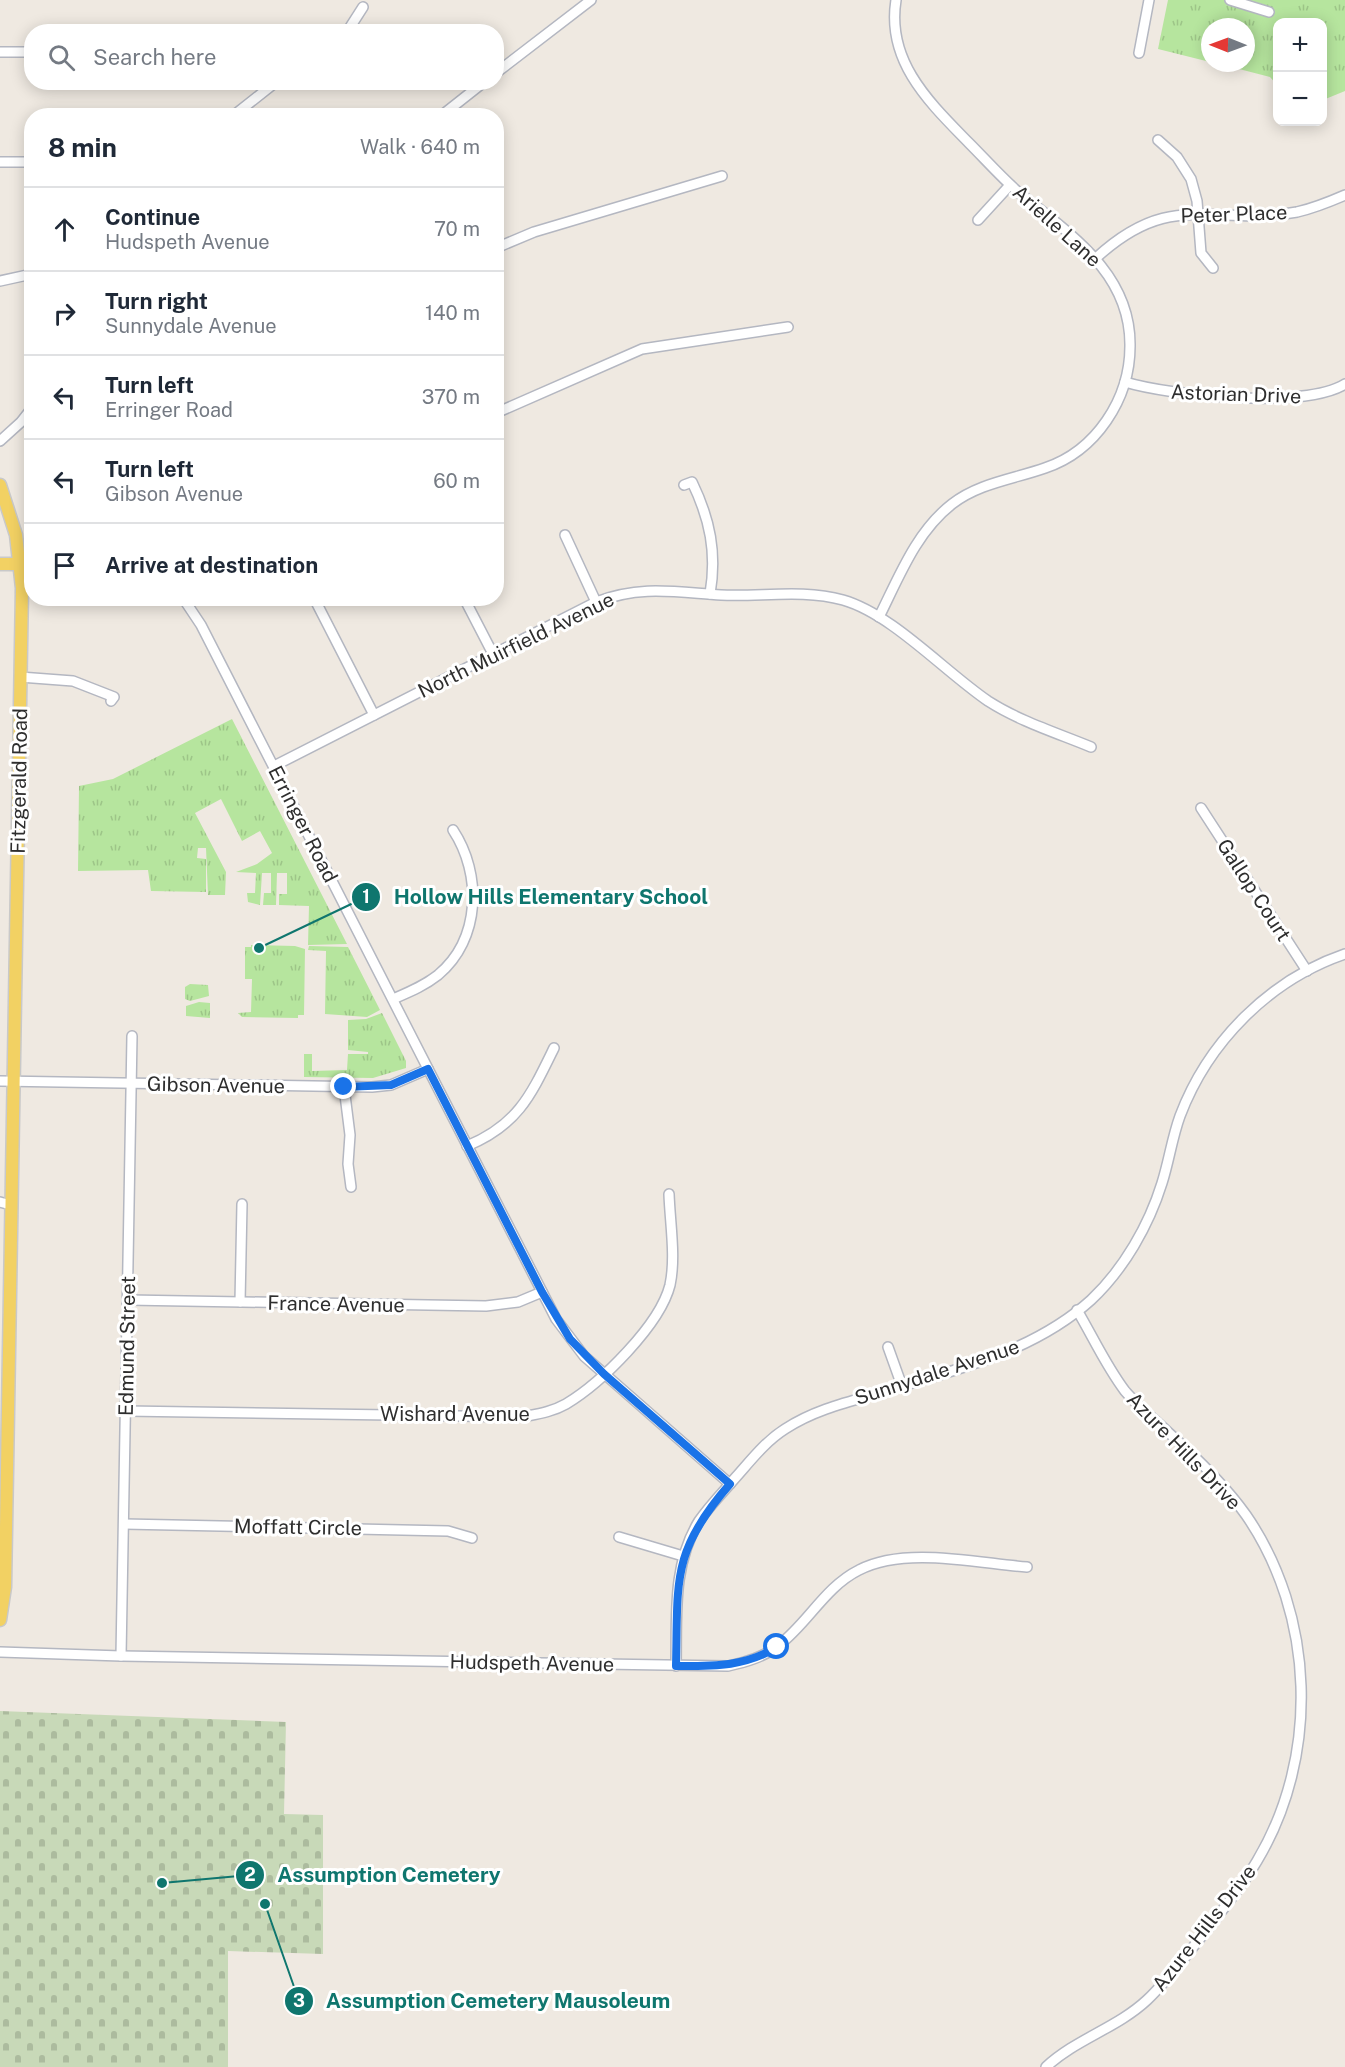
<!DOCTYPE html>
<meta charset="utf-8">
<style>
body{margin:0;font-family:"Public Sans",sans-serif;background:#f6f6f7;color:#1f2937}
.controls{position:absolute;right:18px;top:18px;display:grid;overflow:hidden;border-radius:12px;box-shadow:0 3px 15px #0003}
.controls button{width:54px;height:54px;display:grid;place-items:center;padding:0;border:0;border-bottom:2px solid #e0e1e3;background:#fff;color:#1f2937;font:30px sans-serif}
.compass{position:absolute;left:1201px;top:18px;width:54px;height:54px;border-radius:50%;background:#fff;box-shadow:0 3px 15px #0003;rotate:271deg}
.stop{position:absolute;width:18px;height:18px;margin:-14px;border:4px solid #1a73e8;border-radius:50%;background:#fff}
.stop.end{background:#1a73e8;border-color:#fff;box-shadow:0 2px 6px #0008}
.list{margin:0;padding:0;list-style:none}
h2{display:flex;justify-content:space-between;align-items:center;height:78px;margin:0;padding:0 24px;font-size:26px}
h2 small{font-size:20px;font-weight:400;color:#747a83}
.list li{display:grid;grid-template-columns:39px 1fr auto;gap:18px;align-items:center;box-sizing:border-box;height:84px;padding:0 24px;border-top:2px solid #e0e1e3}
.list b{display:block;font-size:22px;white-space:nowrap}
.list p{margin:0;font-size:20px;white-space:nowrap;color:#747a83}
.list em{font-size:20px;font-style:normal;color:#747a83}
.icon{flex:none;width:33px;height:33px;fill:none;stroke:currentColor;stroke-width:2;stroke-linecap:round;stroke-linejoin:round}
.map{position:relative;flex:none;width:1345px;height:2067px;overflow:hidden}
.search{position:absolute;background:#fff;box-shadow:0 3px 15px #0003;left:24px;top:24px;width:480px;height:66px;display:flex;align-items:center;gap:15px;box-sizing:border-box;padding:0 21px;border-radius:24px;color:#747a83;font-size:22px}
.panel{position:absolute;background:#fff;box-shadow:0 3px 15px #0003;left:24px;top:108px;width:480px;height:498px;border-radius:24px}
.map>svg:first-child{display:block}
.grass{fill:url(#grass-tufts)}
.cemetery{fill:url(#cemetery-stones)}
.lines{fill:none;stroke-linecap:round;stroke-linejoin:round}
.minor-casing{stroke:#b4b7c1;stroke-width:12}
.major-casing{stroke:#c9c9c9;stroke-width:15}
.minor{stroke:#fff;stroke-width:9}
.major{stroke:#f2d163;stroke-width:12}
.route{stroke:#1a73e8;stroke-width:8}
.labels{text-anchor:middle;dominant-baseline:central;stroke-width:6;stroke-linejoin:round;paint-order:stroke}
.street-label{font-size:20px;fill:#2e2e2e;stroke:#fff}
.leader{fill:none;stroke:#0f766e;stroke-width:2}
.callout-dot{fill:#0f766e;stroke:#fff;stroke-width:2}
.mark-label{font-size:18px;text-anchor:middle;font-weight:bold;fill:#fff}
.callout-label{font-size:21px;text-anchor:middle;font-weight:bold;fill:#0f766e;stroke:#fff;stroke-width:6;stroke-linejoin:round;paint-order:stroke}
</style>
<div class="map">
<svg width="1345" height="2067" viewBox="0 0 1345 2067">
<defs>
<pattern id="grass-tufts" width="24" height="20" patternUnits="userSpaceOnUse" patternTransform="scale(1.5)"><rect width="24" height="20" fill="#b6e59e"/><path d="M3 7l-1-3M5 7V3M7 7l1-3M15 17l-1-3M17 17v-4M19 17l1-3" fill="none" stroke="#9dc588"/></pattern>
<pattern id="cemetery-stones" width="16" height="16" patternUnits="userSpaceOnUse" patternTransform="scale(1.5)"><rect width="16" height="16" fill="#c8d9b8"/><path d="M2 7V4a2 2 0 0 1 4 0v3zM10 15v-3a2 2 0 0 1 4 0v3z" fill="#acbb9e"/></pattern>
</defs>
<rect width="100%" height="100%" fill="#efe9e1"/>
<g class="grass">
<path d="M1168 0H1345V91L1323 100 1322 22H1278L1277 85 1270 77 1216 63H1246V27H1210V62L1158 49Z"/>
<path d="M232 719 347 944 308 945 309 906 279 905V894H287V873H277L276 905H263L264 893H271V873H262L260 905 248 902 247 893H255L256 873 236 872 257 864 272 853 260 831 242 841 221 799 195 813 226 872 225 895H208L206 848H198L197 858 206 859V892L151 891 148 870 78 871 79 786 113 779Z"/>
<path d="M251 945 295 946 305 949 304 1015H298V1018L242 1017 238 1013 251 1012 252 979H245V947H251Z"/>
<path d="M309 946 348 947 380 1010 367 1017 325 1014 326 951 308 950Z"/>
<path d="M190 984 208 985 209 996 190 1001 185 999V987Z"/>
<path d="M199 1002 210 1003V1018L186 1016V1006Z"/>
<path d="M382 1013 406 1061V1068L373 1078 304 1077V1054H312V1071L347 1070 348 1054H368V1052L348 1050V1020L366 1019Z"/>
</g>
<path class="cemetery" d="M0 1711 286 1722 284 1814 323 1815V1954L228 1951V2067H0Z"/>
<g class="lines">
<defs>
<g id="minor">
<path d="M1230 0 1269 12"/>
<path d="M347 32 363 7"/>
<path d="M0 52H32"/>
<path d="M1139 53 1149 0"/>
<path d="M496 73 591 0"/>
<path d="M233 116 276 82"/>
<path d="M441 116 484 82"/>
<path d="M1158 140 1177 157 1191 179 1197 201 1201 253 1213 268"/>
<path d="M0 162H32"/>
<path d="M978 220 1010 185"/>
<path d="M496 248 534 232 722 176"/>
<path d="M1096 258C1172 188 1212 227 1297 212 1314 208 1329 202 1345 195"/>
<path d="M0 281 32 274"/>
<path d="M1125 382C1171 396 1305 409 1345 384"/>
<path d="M496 413 642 349 788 327"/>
<path d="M0 441 21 422 32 408"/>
<path d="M684 485 692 482C710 519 717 553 710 594"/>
<path d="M565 535 596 602"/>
<path d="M183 598 201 625 556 1319 584 1356 730 1484"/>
<path d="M314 598 374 715"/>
<path d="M464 598 493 654"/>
<path d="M879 617C899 577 916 532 952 504 979 483 1014 479 1045 468 1096 451 1130 399 1130 346 1131 272 1068 233 1017 191 1000 176 985 159 969 143 930 103 886 62 896 0"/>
<path d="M20 677 73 681 114 697 111 701"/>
<path d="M274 766 596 602C641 585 674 592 721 595 761 597 803 589 843 600 892 614 944 671 988 701 1019 721 1057 733 1091 747"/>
<path d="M1201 808 1307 971"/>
<path d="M393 999C409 992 424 986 438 975 481 939 482 874 453 830"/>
<path d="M0 1081 372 1087 391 1085 428 1069"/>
<path d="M344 1087 350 1135 348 1164 351 1187"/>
<path d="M467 1146C518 1125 531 1095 554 1048"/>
<path d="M0 1202 11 1205"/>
<path d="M128 1300 486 1306 518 1302 542 1292"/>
<path d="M240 1302 242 1204"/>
<path d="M888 1347 902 1386"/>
<path d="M126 1411 522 1417C537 1414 552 1412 566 1404 601 1383 660 1325 670 1285 676 1257 670 1223 669 1194"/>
<path d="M124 1524 448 1531 472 1538"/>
<path d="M619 1537 683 1556"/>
<path d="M0 1652 121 1656 728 1666C746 1662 764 1657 779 1645 808 1623 825 1587 859 1570 904 1546 977 1563 1027 1567"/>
<path d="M121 1656 132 1036"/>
<path d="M676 1666C677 1617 672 1565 699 1521 710 1505 724 1491 736 1477 752 1459 766 1441 785 1429 811 1412 840 1404 869 1396 946 1372 1030 1355 1091 1300 1124 1269 1149 1225 1162 1183 1169 1161 1172 1138 1180 1116 1208 1042 1269 980 1345 954"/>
<path d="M1046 2067C1076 2039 1117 2028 1147 2000 1167 1981 1184 1958 1202 1936 1221 1912 1241 1888 1257 1861 1320 1756 1315 1615 1246 1515 1224 1484 1197 1458 1169 1433 1154 1419 1138 1406 1125 1391 1106 1366 1093 1337 1077 1310"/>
</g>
<g id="major">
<path d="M0 485 16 535 22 588 5 1587 0 1620"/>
<path d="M0 564H20"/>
</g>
</defs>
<use href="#minor" class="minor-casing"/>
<use href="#major" class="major-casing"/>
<use href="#minor" class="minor"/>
<use href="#major" class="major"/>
</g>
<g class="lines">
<path class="route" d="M344 1087 391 1085 428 1069 542 1292 570 1339 604 1374 730 1484C671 1551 678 1581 676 1666 713 1666 745 1667 777 1647"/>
</g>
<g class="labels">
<g class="street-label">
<text transform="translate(1234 214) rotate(-2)">Peter Place</text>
<text transform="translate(1057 226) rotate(42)">Arielle Lane</text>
<text transform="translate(1236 394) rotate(2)">Astorian Drive</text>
<text transform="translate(516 645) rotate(-26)">North Muirfield Avenue</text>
<text transform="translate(19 781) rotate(-89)">Fitzgerald Road</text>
<text transform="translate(303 824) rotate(63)">Erringer Road</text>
<text transform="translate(1254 890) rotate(57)">Gallop Court</text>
<text transform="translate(216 1085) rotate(1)">Gibson Avenue</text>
<text transform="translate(336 1304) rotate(1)">France Avenue</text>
<text transform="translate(127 1346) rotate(-89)">Edmund Street</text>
<text transform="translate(937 1372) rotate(-18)">Sunnydale Avenue</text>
<text x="455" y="1414">Wishard Avenue</text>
<text transform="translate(1184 1451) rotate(46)">Azure Hills Drive</text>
<text transform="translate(298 1527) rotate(1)">Moffatt Circle</text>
<text transform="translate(532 1663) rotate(1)">Hudspeth Avenue</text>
<text transform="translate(1204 1928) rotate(-52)">Azure Hills Drive</text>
</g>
</g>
<path class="leader" d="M259 948L366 897M162 1883L250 1875M265 1904L299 2001"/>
<g class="callout-dot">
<circle cx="259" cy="948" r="6"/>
<circle cx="162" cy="1883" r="6"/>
<circle cx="265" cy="1904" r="6"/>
<circle cx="366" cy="897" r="15"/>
<circle cx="250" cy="1875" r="15"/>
<circle cx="299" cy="2001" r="15"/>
</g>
<g class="mark-label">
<text x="366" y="903">1</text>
<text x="250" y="1881">2</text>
<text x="299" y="2007">3</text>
</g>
<g class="callout-label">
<text x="551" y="904">Hollow Hills Elementary School</text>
<text x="389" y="1882">Assumption Cemetery</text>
<text x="498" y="2008">Assumption Cemetery Mausoleum</text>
</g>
</svg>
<div class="controls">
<button>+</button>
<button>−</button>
</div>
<svg class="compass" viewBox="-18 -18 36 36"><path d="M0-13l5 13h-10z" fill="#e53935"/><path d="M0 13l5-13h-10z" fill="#747a83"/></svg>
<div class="stop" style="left:777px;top:1647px"></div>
<div class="stop end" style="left:344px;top:1087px"></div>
<div class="search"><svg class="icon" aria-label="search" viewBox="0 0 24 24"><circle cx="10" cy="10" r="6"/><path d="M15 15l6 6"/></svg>Search here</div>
<section class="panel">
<h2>8 min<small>Walk · 640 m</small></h2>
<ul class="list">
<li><svg class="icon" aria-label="ahead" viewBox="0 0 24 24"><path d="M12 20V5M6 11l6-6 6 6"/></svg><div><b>Continue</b><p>Hudspeth Avenue</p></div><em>70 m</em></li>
<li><svg class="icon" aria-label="right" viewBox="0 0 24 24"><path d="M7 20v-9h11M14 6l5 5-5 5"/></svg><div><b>Turn right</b><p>Sunnydale Avenue</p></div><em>140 m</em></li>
<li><svg class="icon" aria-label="left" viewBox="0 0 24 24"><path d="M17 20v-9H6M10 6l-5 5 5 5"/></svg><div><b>Turn left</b><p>Erringer Road</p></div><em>370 m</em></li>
<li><svg class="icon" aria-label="left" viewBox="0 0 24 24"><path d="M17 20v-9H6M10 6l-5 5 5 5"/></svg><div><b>Turn left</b><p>Gibson Avenue</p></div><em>60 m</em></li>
<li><svg class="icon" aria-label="arrive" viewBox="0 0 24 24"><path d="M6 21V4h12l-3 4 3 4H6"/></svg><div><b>Arrive at destination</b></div></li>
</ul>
</section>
</div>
